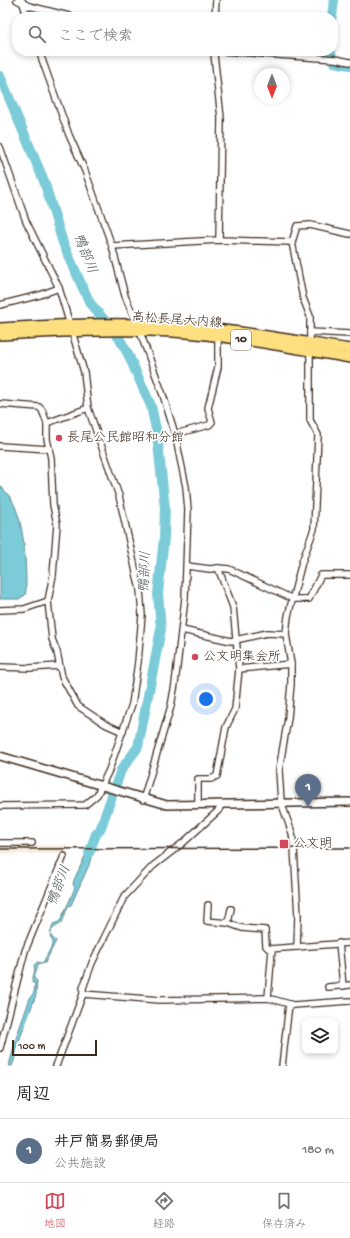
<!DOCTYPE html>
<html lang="ja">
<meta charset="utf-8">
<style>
body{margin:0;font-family:"Gochi Hand","Klee One",sans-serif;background:#f2f2f2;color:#222}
.controls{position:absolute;right:12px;bottom:12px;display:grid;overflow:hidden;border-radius:8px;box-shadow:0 2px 6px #0003}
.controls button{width:36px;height:36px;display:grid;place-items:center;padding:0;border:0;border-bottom:1px solid #e0e0e0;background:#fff;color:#222;font:20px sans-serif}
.compass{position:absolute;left:254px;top:68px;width:36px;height:36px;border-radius:50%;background:#fff;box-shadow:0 2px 6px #0003;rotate:180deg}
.scale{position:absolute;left:12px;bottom:10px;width:85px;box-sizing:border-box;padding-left:4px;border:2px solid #3b2a1e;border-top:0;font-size:11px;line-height:14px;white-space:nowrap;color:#3b2a1e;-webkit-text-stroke:3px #fff;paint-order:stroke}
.you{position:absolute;left:206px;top:699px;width:14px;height:14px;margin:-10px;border:3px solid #fff;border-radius:50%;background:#1a73e8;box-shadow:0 0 0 6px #1a73e833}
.badge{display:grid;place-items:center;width:26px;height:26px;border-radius:50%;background:#d1495b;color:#fff;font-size:13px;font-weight:700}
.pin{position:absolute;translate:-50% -33px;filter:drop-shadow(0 1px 2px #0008)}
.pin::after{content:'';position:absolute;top:21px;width:14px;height:12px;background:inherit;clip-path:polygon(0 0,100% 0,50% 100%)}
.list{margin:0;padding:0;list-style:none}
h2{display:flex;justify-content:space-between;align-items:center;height:52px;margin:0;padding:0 16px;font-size:17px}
h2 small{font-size:13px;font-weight:400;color:#767676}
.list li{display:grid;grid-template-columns:26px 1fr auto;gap:12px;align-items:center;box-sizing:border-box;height:64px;padding:0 16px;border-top:1px solid #e0e0e0}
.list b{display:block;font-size:15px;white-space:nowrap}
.list p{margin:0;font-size:13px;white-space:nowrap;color:#767676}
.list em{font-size:13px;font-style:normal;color:#767676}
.icon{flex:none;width:22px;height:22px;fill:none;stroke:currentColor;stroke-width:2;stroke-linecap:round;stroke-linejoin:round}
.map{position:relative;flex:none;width:350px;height:1066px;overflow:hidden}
.search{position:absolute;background:#fff;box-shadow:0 2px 6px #0003;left:12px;right:12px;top:12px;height:44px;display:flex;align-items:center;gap:10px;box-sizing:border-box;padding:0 14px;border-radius:16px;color:#767676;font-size:15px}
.sheet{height:116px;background:#fff}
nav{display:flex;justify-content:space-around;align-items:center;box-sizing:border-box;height:56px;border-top:1px solid #e0e0e0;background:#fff;font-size:11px;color:#767676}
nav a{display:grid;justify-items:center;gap:2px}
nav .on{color:#d1495b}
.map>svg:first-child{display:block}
.built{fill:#f6eddf}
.water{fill:#7ccbd8;stroke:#628b8e}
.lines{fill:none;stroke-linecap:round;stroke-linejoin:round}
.river{stroke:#7ccbd8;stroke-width:10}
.minor-casing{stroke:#3b2a1e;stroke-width:8}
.tertiary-casing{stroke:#3b2a1e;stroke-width:10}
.primary-casing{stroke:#3b2a1e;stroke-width:12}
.minor{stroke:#fff;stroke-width:5.5}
.tertiary{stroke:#fff;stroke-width:7}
.primary{stroke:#fedf80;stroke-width:9}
.rail{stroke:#3b2a1e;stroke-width:1.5}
.poi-dot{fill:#d1495b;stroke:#fff;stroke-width:1.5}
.labels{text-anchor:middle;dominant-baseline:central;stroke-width:3.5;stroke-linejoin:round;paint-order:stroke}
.shield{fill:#fff;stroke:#766a62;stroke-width:1}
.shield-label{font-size:12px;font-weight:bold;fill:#3b2a1e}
.street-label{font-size:13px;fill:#3b2a1e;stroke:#fff}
.poi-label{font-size:13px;fill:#3b2a1e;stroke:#fff;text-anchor:start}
.water-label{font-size:14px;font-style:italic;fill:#4e5a56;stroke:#fff}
</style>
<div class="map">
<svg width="350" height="1066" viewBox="0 0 350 1066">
<rect width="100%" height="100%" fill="#fff"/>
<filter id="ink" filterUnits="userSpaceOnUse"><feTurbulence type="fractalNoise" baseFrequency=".025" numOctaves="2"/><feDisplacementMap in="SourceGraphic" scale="8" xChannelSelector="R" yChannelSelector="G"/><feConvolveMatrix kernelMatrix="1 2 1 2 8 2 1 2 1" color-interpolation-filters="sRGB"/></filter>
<g filter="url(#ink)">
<path class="built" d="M67 845V854H0V846Z"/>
<g class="water">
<path d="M0 485C3 489 7 493 10 497 25 519 26 565 26 591L25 595 19 599H0Z"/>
<path d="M92 841H95L89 865 71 905 68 906 62 923C58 926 48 929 51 936 52 938 55 939 56 941L45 963 38 965 34 978 37 981 36 995 19 1041H17L15 1058 12 1066H9L16 1038 30 998 34 992 35 983H32C32 977 36 972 34 966L37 962 42 963 44 961C47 954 51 949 53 942L50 937 53 924 59 922C62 918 75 889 75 886L73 885 74 880Z"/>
</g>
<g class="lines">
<g class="river">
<path d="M332 17 334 0"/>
<path d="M330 51 334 62 350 65"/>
<path d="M0 76 44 181 63 243 82 286 90 303 119 338 128 354 151 406 157 434 165 508 164 538 158 594 161 629 138 747 121 770 100 830 96 834 89 853"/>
</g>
<defs>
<g id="minor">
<path d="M17 0 29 6 73 17"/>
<path d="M22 0 27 17"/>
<path d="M215 17 216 0"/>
<path d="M39 51 69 135 85 171 112 246 125 296 137 324 163 395 175 434 186 487 188 510 185 598 175 684 171 706 143 800"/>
<path d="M215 51 214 54 221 118 219 240"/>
<path d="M221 51 335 59 350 62"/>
<path d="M0 147 26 221 59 288 84 372 88 408 119 496 140 590 142 615 138 662 132 704 109 770 97 795 85 805 0 806"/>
<path d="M112 246 219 240 292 242"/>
<path d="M0 305 40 295 59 288"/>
<path d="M310 332 350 334"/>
<path d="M0 404 39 407 42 410 47 423"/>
<path d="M88 408 47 423V439L51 458 53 505 57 524 53 575 48 601 52 639 57 652 62 677 78 706 105 724 123 732"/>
<path d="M175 434 209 425 212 422 208 408 218 367V333"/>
<path d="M0 446 49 449"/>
<path d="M187 566 210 569 218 568 229 569 293 599H309L321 575H350"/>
<path d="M0 610 24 609 48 601"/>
<path d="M182 630 231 641 267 633 286 634"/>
<path d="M0 667 30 668 59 666"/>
<path d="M239 669 291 664"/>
<path d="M198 805V779H211L217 776 226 727 235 709 239 669 233 607 218 568"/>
<path d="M0 843H32"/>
<path d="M208 905 207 921 228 923 231 909"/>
<path d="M228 923 242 928 265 930 266 946 269 949 350 943"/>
<path d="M339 943 343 986"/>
<path d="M297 947 298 916 294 848 292 833 281 802 279 770 288 718 291 684V664L286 634 288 616 302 562 314 529 318 435 310 420V316L303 298 292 242 297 226 310 225 350 234"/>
<path d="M328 987 350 985"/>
<path d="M83 994 160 1000 268 998 293 1005 350 1001"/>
<path d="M268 998 272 949"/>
<path d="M0 1048 25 951 64 856"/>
<path d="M56 1066 83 994V988L92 963 124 897 153 866 184 842 219 810 221 804"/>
<path d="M282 1066 289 1004"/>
</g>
<path id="tertiary" d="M0 756 167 805 350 802"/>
<g id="primary">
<path d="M0 328C58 324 115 322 173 325 232 329 291 340 350 349"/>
<path d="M0 335C58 332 115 329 173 332 232 336 291 348 350 358"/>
</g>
</defs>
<use href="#minor" class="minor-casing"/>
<use href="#tertiary" class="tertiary-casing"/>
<use href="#primary" class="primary-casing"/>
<use href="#minor" class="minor"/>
<use href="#tertiary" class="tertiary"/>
<use href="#primary" class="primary"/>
<path class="rail" d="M0 849 350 848"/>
</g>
</g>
<g class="poi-dot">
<circle cx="59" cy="438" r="4"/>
<circle cx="195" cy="657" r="4"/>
<rect x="279" y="839" width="10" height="10" rx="2"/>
</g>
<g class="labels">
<rect class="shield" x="231" y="330" width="20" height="20" rx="3"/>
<g class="shield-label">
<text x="241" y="340">10</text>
</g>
<g class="street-label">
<text transform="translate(177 321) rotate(4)">高松長尾大内線</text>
</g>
<g class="poi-label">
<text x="67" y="438">長尾公民館昭和分館</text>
<text x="203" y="657">公文明集会所</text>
<text x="293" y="844">公文明</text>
</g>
<g class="water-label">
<text transform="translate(84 254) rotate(68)">鴨部川</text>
<text transform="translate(146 572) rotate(-87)">鴨部川</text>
<text transform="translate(60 886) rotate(-69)">鴨部川</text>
</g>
</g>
</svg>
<div class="controls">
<button><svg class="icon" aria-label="layers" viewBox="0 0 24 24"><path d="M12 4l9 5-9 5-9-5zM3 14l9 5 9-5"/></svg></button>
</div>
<svg class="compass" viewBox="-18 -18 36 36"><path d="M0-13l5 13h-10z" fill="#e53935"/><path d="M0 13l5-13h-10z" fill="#767676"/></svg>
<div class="scale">100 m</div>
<div class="you"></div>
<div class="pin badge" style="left:308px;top:807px;background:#5c6f8a">1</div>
<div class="search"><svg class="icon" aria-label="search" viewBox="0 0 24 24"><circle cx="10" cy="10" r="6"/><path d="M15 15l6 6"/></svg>ここで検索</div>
</div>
<section class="sheet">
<h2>周辺<small></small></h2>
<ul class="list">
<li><span class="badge" style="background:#5c6f8a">1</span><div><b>井戸簡易郵便局</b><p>公共施設</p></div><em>180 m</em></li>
</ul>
</section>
<nav>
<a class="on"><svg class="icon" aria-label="map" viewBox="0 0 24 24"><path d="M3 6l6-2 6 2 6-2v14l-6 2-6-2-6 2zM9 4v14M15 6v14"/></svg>地図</a>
<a><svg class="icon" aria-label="directions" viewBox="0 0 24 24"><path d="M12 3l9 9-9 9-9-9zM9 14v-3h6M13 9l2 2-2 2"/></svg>経路</a>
<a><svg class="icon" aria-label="saved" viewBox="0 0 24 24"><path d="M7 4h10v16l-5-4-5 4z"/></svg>保存済み</a>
</nav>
